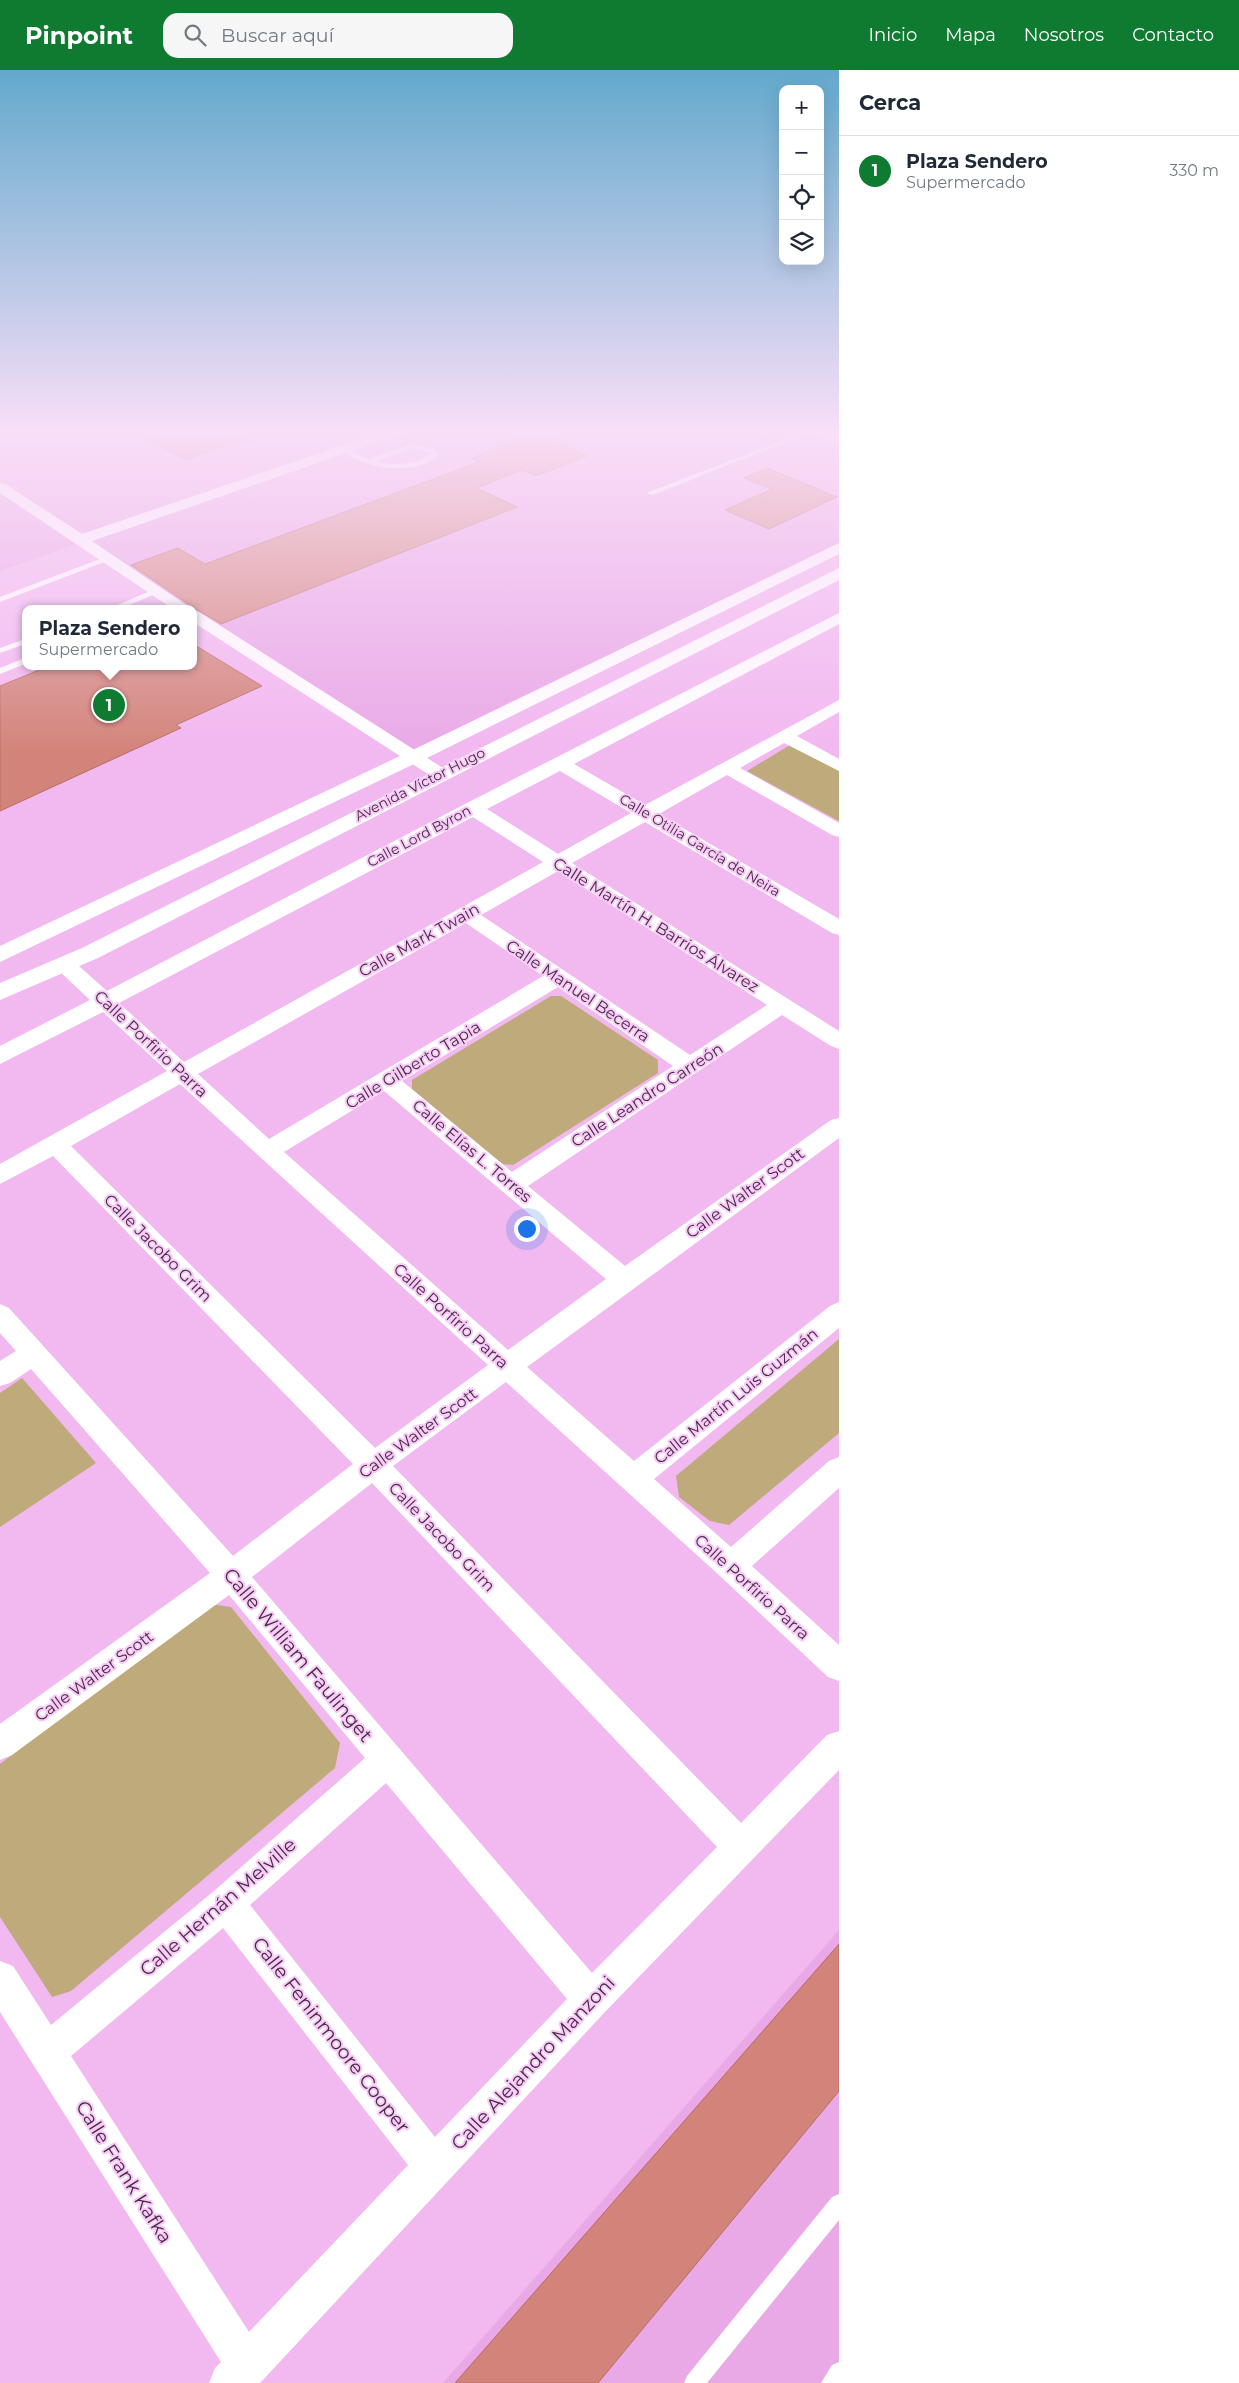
<!DOCTYPE html>
<html lang="es">
<meta charset="utf-8">
<style>
body{margin:0;font-family:Montserrat,sans-serif;background:#f6f6f7;color:#1f2937}
.controls{position:absolute;right:15px;top:15px;display:grid;overflow:hidden;border-radius:10px;box-shadow:0 5px 20px #0002}
.controls button{width:45px;height:45px;display:grid;place-items:center;padding:0;border:0;border-bottom:1px solid #e0e1e3;background:#fff;color:#1f2937;font:25px sans-serif}
.you{position:absolute;left:526px;top:1158px;width:18px;height:18px;margin:-12px;border:4px solid #fff;border-radius:50%;background:#1a73e8;box-shadow:0 0 0 8px #1a73e833}
.badge{display:grid;place-items:center;width:32px;height:32px;border-radius:50%;background:#0e7b30;color:#fff;font-size:16px;font-weight:700}
.pin{position:absolute;translate:-50% -50%;border:2px solid #fff;box-shadow:0 1px 5px #0006}
.popup{position:absolute;left:22px;top:535px;width:175px;height:65px;box-sizing:border-box;display:grid;place-content:center;border-radius:10px;background:#fff;filter:drop-shadow(0 1px 4px #0005);font-size:16px;white-space:nowrap;color:#747a83}
.popup b{font-size:19px;color:#1f2937}
.popup::after{content:'';position:absolute;left:50%;top:100%;margin-left:-10px;border:10px solid transparent;border-top-color:#fff}
.list{margin:0;padding:0;list-style:none}
h2{display:flex;justify-content:space-between;align-items:center;height:65px;margin:0;padding:0 20px;font-size:21px}
h2 small{font-size:16px;font-weight:400;color:#747a83}
.list li{display:grid;grid-template-columns:32px 1fr auto;gap:15px;align-items:center;box-sizing:border-box;height:70px;padding:0 20px;border-top:1px solid #e0e1e3}
.list b{display:block;font-size:19px;white-space:nowrap}
.list p{margin:0;font-size:16px;white-space:nowrap;color:#747a83}
.list em{font-size:16px;font-style:normal;color:#747a83}
.icon{flex:none;width:28px;height:28px;fill:none;stroke:currentColor;stroke-width:2;stroke-linecap:round;stroke-linejoin:round}
.map{position:relative;flex:none;width:839px;height:2313px;overflow:hidden}
header{display:flex;align-items:center;gap:30px;box-sizing:border-box;height:70px;padding:0 25px;background:#0e7b30;color:#fff}
header strong{font-size:24px}
nav{display:flex;gap:28px;margin-inline-start:auto;font-size:18px}
.search{width:350px;height:45px;background:#f6f6f7;display:flex;align-items:center;gap:12px;box-sizing:border-box;padding:0 18px;border-radius:15px;color:#747a83;font-size:19px}
main{display:flex}
aside{flex:1;background:#fff}
.map>svg:first-child{display:block}
.built{fill:#e9a9e7}
.green{fill:#beaa7b}
.building{fill:#d3847a;stroke:#b86c62}
.lines{fill:none;stroke-linecap:round;stroke-linejoin:round}
.service{fill:#fff;fill-rule:evenodd}
.minor{fill:#fff;fill-rule:evenodd}
.tertiary{fill:#fff;fill-rule:evenodd}
.labels{text-anchor:middle;dominant-baseline:central;stroke-width:4;stroke-linejoin:round;paint-order:stroke}
.far-street-label{font-size:14px;fill:#442d43;stroke:#f9caf7}
.street-label{font-size:16px;fill:#442d43;stroke:#f9caf7}
.near-street-label{font-size:19px;fill:#442d43;stroke:#f9caf7}
</style>
<header>
<strong>Pinpoint</strong>
<div class="search"><svg class="icon" aria-label="search" viewBox="0 0 24 24"><circle cx="10" cy="10" r="6"/><path d="M15 15l6 6"/></svg>Buscar aquí</div>
<nav><a>Inicio</a><a>Mapa</a><a>Nosotros</a><a>Contacto</a></nav>
</header>
<main>
<div class="map">
<svg width="839" height="2313" viewBox="0 0 839 2313">
<rect width="100%" height="100%" fill="#f2b8f0"/>
<g class="built">
<path d="M0 359H839V478L422 686 85 471 0 501Z"/>
<path d="M839 1860V2313H443Z"/>
</g>
<g class="green">
<path d="M790 675 839 700V751L747 701Z"/>
<path d="M551 926H561L658 990V1003L513 1095 502 1094 412 1019V1010Z"/>
<path d="M839 1269V1363L729 1455 710 1451 679 1427 676 1406Z"/>
<path d="M22 1308 96 1393 0 1457V1323Z"/>
<path d="M210 1534 231 1537 340 1673 335 1698 71 1921 52 1927 0 1847V1694Z"/>
</g>
<g class="building">
<path d="M126 359H269V361L186 390Z"/>
<path d="M538 363 587 386 536 406 522 400 477 418 517 437 221 554 194 538 131 495 178 478 205 494 479 392 471 388Z"/>
<path d="M767 398 837 427 769 459 725 440 772 419 744 408Z"/>
<path d="M193 574 262 616 176 655 181 658 0 741V616L49 596H193Z"/>
<path d="M839 1874V2021L598 2313H455Z"/>
</g>
<g class="lines">
<g class="service">
<path d="M812 359 817 360 653 425 646 423Z"/>
<path d="M413 374 434 379 438 385C415 408 364 398 341 380L346 379 369 389ZM413 378 429 382 431 384C415 394 394 397 376 391Z"/>
<path d="M105 487 112 489 0 532V527Z"/>
<path d="M155 519 162 521 120 539H108Z"/>
<path d="M25 569V574L0 583V578Z"/>
<path d="M25 588V594L0 604V598Z"/>
<path d="M839 2124V2150L707 2313H684L687 2306 832 2127Z"/>
<path d="M839 2292V2313H821L832 2295Z"/>
</g>
<g class="minor">
<path d="M390 359H409L407 362 92 471 192 539H173L0 423V413L5 414 82 464Z"/>
<path d="M193 540 199 542 446 700 449 704 446 708H434L193 552Z"/>
<path d="M839 543V554L574 694 645 735 839 630V642L797 666 839 689V701L784 673 740 698 839 753V767L832 765 727 705 659 744 839 849V865L832 863 645 752 572 793 839 961V979L831 976 782 945 528 1116 625 1196 831 1050 839 1048V1068L527 1297 634 1391 830 1236 839 1232V1258L654 1409 731 1477 829 1391 839 1387V1418L752 1496 839 1575V1611L828 1607 720 1506 506 1312 393 1396 741 1753 827 1665 839 1661V1700L604 1943 262 2311 259 2313H209L215 2298 221 2292 0 1942V1891L13 1896 51 1955 214 1821 365 1688 229 1525 12 1685 0 1690V1654L210 1503 31 1299 10 1313 0 1316V1291L16 1281 0 1263V1234L9 1238 233 1486 353 1394 53 1086 0 1114V1094L167 1001 103 942 0 994V976L90 930 57 899 53 894 57 889 64 887 71 889 107 921 465 734ZM560 701 631 743 558 784 487 739ZM473 747 543 792 184 992 119 933ZM558 801 767 935 690 985 481 845ZM466 853 543 906 269 1069 198 1004ZM558 917 673 996 512 1102 402 1011ZM180 1014 488 1295 375 1378 71 1076ZM384 1021 606 1209 508 1280 284 1082ZM372 1413 717 1777 592 1903 252 1507ZM386 1713 567 1929 435 2067 250 1835ZM223 1858 408 2095 249 2262 71 1986Z"/>
</g>
<g class="tertiary">
<path d="M804 359H824L839 364V373L806 362Z"/>
<path d="M839 473V484L435 684 0 892V876L421 676Z"/>
<path d="M839 498V510L98 888 0 930V913L82 878Z"/>
</g>
</g>
<linearGradient id="sky" x2="0" y2="1"><stop stop-color="#63a9cd"/><stop offset="0.53" stop-color="#f9dff8"/><stop offset="1" stop-color="#f9dff8" stop-opacity="0"/></linearGradient>
<rect width="839" height="682" fill="url(#sky)"/>
<g class="labels">
<g class="far-street-label">
<text transform="translate(420 714) rotate(-27)">Avenida Víctor Hugo</text>
<text transform="translate(419 766) rotate(-28)">Calle Lord Byron</text>
<text transform="translate(700 775) rotate(31)">Calle Otilia García de Neira</text>
</g>
<g class="street-label">
<text transform="translate(656 855) rotate(32)">Calle Martín H. Barrios Álvarez</text>
<text transform="translate(419 870) rotate(-29)">Calle Mark Twain</text>
<text transform="translate(578 921) rotate(34)">Calle Manuel Becerra</text>
<text transform="translate(151 974) rotate(43)">Calle Porfirio Parra</text>
<text transform="translate(413 995) rotate(-31)">Calle Gilberto Tapia</text>
<text transform="translate(647 1025) rotate(-33)">Calle Leandro Carreón</text>
<text transform="translate(472 1081) rotate(40)">Calle Elías L. Torres</text>
<text transform="translate(745 1123) rotate(-36)">Calle Walter Scott</text>
<text transform="translate(158 1178) rotate(45)">Calle Jacobo Grim</text>
<text transform="translate(451 1246) rotate(42)">Calle Porfirio Parra</text>
<text transform="translate(736 1326) rotate(-39)">Calle Martín Luis Guzmán</text>
<text transform="translate(418 1363) rotate(-36)">Calle Walter Scott</text>
<text transform="translate(442 1467) rotate(46)">Calle Jacobo Grim</text>
<text transform="translate(752 1517) rotate(42)">Calle Porfirio Parra</text>
<text transform="translate(94 1606) rotate(-36)">Calle Walter Scott</text>
</g>
<g class="near-street-label">
<text transform="translate(298 1585) rotate(50)">Calle William Faulinget</text>
<text transform="translate(218 1837) rotate(-41)">Calle Hernán Melville</text>
<text transform="translate(331 1965) rotate(52)">Calle Feninmoore Cooper</text>
<text transform="translate(533 1993) rotate(-47)">Calle Alejandro Manzoni</text>
<text transform="translate(124 2102) rotate(58)">Calle Frank Kafka</text>
</g>
</g>
</svg>
<div class="controls">
<button>+</button>
<button>−</button>
<button><svg class="icon" aria-label="locate" viewBox="0 0 24 24"><circle cx="12" cy="12" r="6"/><path d="M12 2v4M12 18v4M2 12h4M18 12h4"/></svg></button>
<button><svg class="icon" aria-label="layers" viewBox="0 0 24 24"><path d="M12 4l9 5-9 5-9-5zM3 14l9 5 9-5"/></svg></button>
</div>
<div class="you"></div>
<div class="pin badge" style="left:109px;top:635px">1</div>
<div class="popup"><b>Plaza Sendero</b>Supermercado</div>
</div>
<aside>
<h2>Cerca<small></small></h2>
<ul class="list">
<li><span class="badge">1</span><div><b>Plaza Sendero</b><p>Supermercado</p></div><em>330 m</em></li>
</ul>
</aside>
</main>
